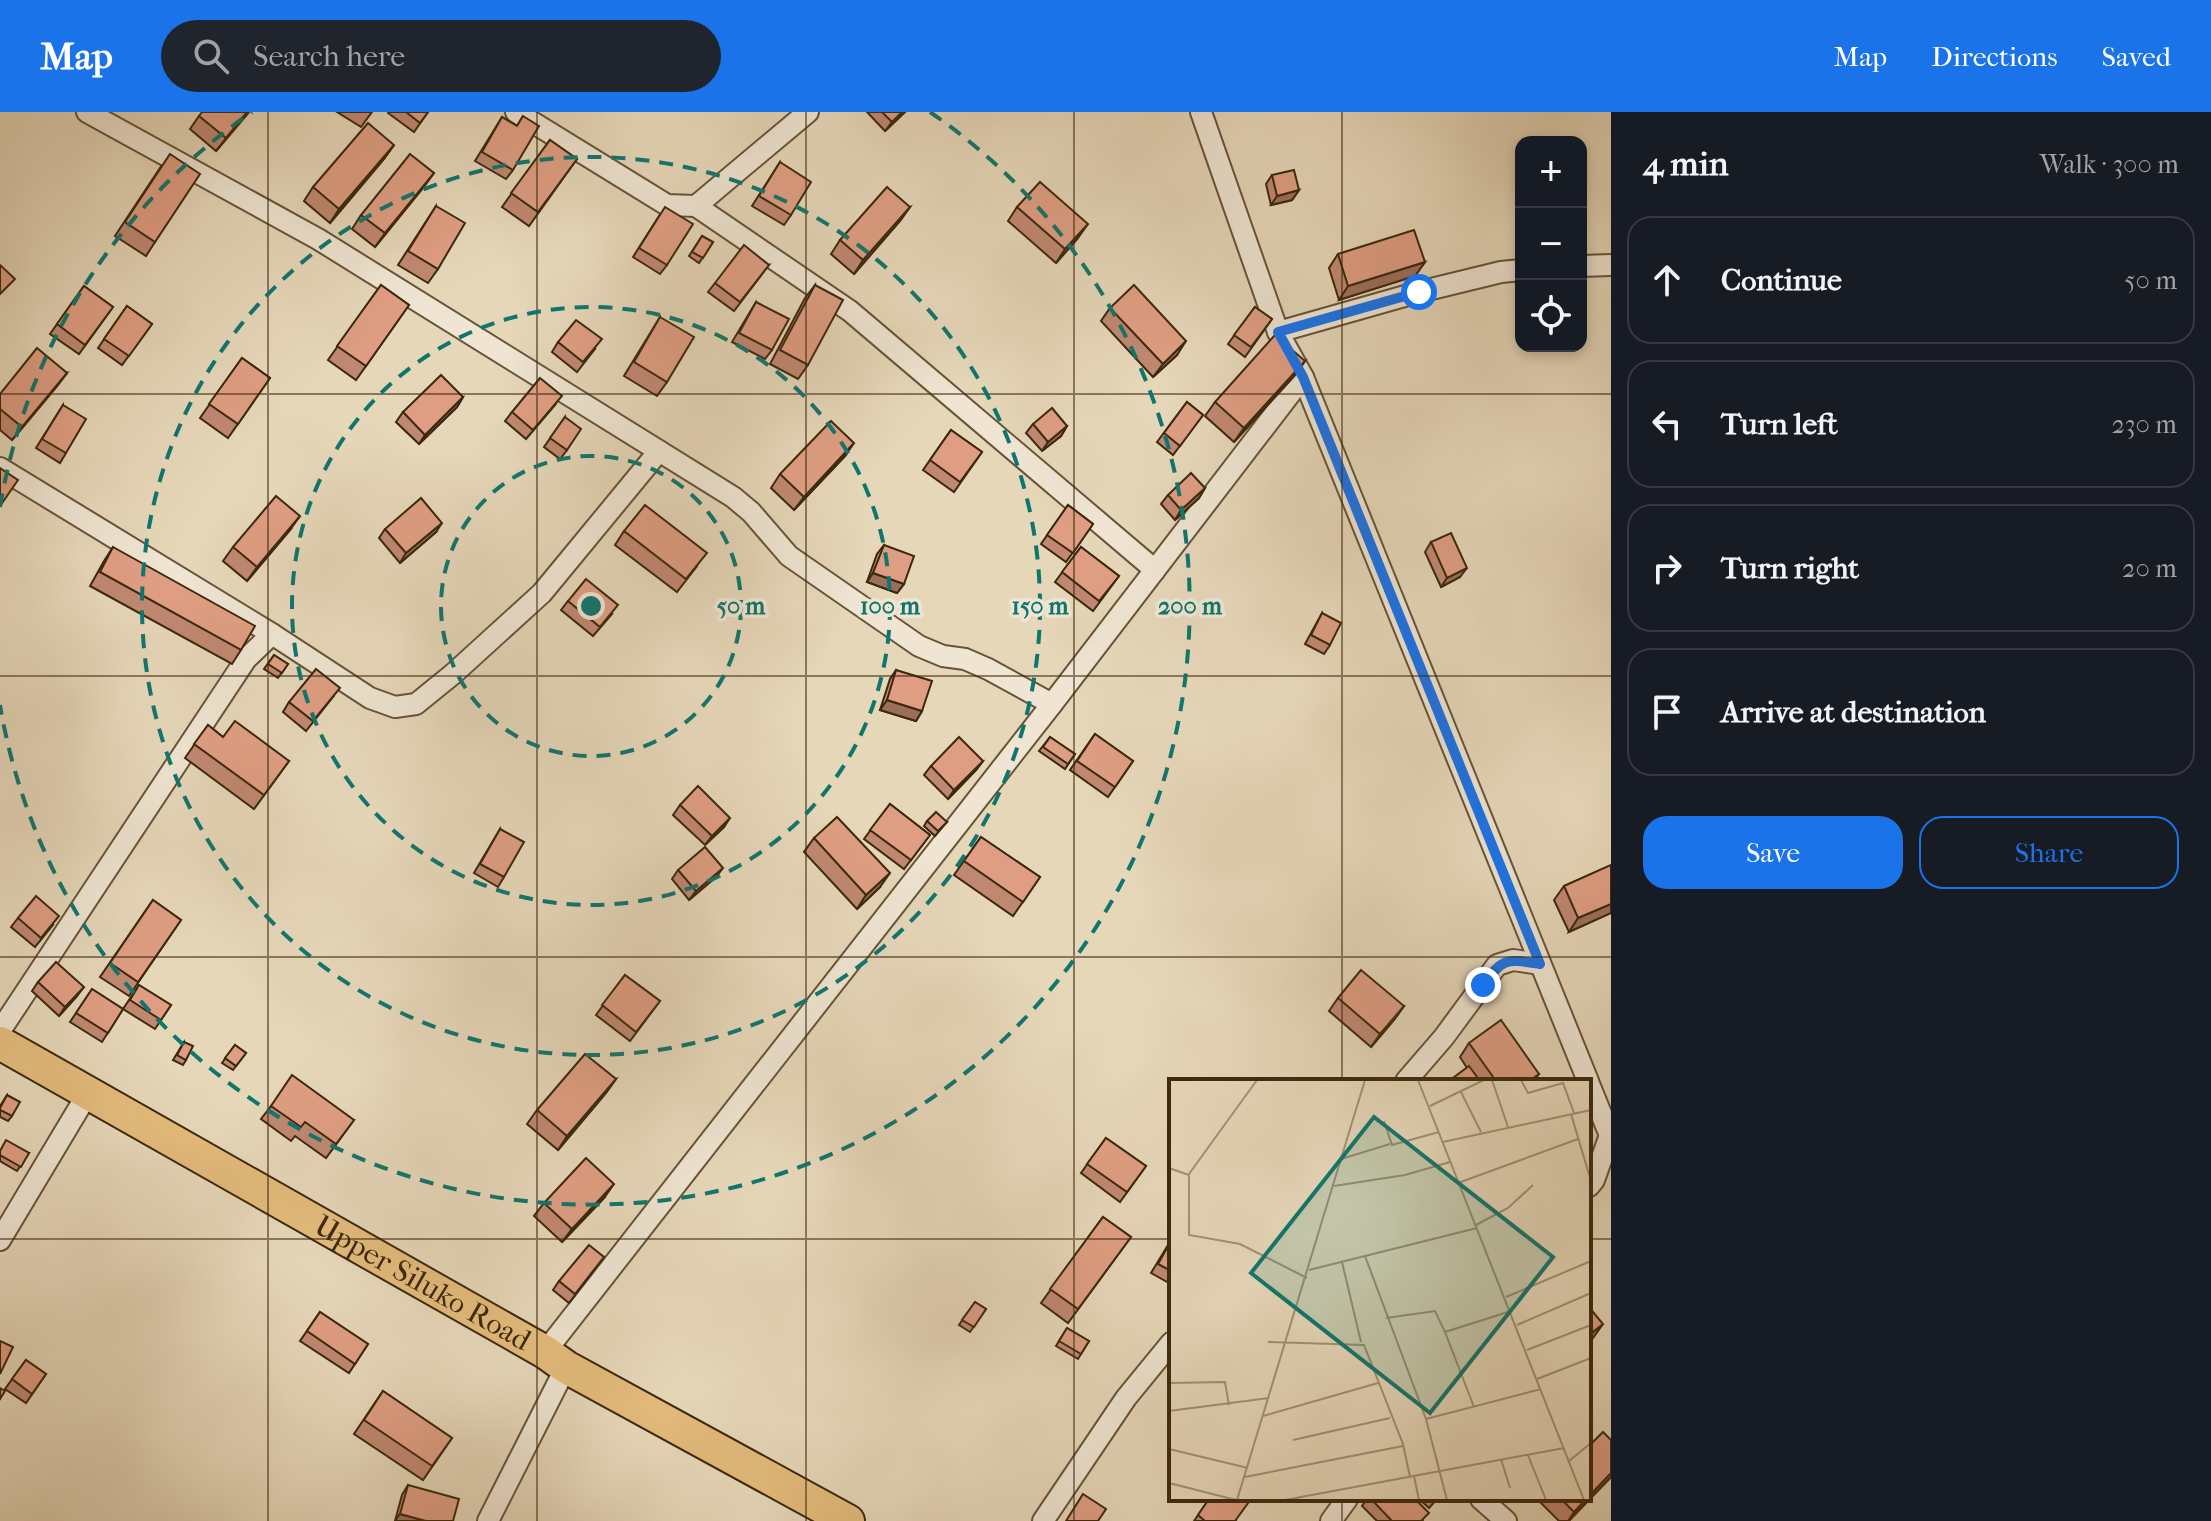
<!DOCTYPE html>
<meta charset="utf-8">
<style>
body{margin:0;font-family:"IM FELL French Canon",serif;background:#20242c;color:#f1f3f6}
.controls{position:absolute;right:24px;top:24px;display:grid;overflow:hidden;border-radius:16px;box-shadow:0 4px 12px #0003}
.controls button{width:72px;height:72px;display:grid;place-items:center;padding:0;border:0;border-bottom:2px solid #363941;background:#171b24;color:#f1f3f6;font:40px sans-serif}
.stop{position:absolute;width:24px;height:24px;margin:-18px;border:6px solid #1a73e8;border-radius:50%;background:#fff}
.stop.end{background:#1a73e8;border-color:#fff;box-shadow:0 2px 8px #0008}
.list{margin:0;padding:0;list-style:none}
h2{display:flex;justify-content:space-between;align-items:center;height:104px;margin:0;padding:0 32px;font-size:34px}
h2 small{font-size:26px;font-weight:400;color:#9ea1a6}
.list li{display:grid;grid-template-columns:52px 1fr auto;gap:24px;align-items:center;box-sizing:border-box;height:128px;margin:0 16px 16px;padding:0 16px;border:2px solid #363941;border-radius:24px}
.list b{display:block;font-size:30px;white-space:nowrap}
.list em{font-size:26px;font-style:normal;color:#9ea1a6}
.actions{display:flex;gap:16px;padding:24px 32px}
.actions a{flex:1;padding:18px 0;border:2px solid #1a73e8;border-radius:24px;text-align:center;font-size:28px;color:#1a73e8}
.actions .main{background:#1a73e8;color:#fff}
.icon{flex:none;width:44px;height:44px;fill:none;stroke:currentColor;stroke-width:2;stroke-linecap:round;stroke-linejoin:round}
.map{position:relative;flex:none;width:1611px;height:1409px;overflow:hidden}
header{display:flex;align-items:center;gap:48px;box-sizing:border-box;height:112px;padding:0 40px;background:#1a73e8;color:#fff}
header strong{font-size:38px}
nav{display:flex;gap:44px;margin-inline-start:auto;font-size:28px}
.search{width:560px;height:72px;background:#20242c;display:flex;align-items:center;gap:20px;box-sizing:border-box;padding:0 28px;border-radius:44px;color:#9ea1a6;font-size:30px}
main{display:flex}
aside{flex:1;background:#171b24}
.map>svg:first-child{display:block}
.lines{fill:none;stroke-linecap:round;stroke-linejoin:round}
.street-casing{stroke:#665438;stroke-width:24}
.primary-casing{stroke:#3c280d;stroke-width:36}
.street{stroke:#efe5d2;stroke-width:20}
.primary{stroke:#e3bc7c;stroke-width:32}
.wall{fill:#c08871;stroke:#3c280d;stroke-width:2}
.shaded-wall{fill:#9c6f5c;stroke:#3c280d;stroke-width:2}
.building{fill:#df9e83;stroke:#3c280d;stroke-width:2}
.route{stroke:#1a73e8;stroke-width:10}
.grid{fill:none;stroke:#3c280d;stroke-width:2;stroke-opacity:0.55}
.ring{fill:none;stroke:#0f766e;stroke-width:4;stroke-dasharray:14 10}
.labels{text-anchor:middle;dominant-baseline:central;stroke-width:7;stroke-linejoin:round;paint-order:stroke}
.street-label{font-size:30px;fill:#3c280d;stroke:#efe5d2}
.inset-road{fill:none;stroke:#a29174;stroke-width:2}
.view{fill:#0f766e;fill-opacity:0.15;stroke:#0f766e;stroke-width:4}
.inset-edge{fill:none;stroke:#3c280d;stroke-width:4}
.centre{fill:#0f766e;stroke:#efe5d2;stroke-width:4}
.ring-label{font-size:24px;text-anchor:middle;font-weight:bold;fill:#0f766e;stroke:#efe5d2;stroke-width:7;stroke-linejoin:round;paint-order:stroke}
</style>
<header>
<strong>Map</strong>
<div class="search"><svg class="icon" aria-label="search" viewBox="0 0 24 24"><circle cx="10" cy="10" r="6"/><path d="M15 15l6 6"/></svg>Search here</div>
<nav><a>Map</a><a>Directions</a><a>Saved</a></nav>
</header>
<main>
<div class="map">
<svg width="1611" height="1409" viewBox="0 0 1611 1409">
<rect width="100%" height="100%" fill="#e6d7b9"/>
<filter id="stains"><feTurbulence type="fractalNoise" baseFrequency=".0025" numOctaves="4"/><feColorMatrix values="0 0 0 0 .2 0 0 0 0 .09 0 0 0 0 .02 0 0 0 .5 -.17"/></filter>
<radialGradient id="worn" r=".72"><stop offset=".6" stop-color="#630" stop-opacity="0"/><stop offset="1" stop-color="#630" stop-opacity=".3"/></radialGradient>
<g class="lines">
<defs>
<g id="street">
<path d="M87 0 318 127 733 385 751 400 789 444 919 534 943 544 965 547 988 557 1052 592"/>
<path d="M516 0 667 93 696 94 808 0"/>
<path d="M1201 0 1278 220 1303 265 1588 969"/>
<path d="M696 94 850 199 1155 458"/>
<path d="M1581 154 1611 153"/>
<path d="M1278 220 1419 180 1501 160 1521 158"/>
<path d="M0 356 272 522"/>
<path d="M0 919 246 547 272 522 370 586 395 595 416 592 453 562 542 481 659 339"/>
<path d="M1406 969 1444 925 1497 853 1513 848 1540 852"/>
<path d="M1589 972 1611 1026"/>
<path d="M1589 1074 1594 1068 1610 1023"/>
<path d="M0 1128 88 981"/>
<path d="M545 1240 1052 592 1303 265"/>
<path d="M1481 1387 1506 1409"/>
<path d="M488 1409 566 1255"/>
<path d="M1043 1409 1126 1286 1171 1231"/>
<path d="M1331 1409 1347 1387"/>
</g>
<g id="primary">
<path id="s1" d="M0 931 545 1240 566 1255 848 1409"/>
</g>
</defs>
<use href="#street" class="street-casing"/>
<use href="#primary" class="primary-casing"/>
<use href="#street" class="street"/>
<use href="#primary" class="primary"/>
</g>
<g class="wall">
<path d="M249 0 216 39 190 17 199 4Z"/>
<path d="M337 0H372L361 15Z"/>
<path d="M389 0H428L414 20 388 1Z"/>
<path d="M867 0H905L885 19Z"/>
<path d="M523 4 513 58 506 67 475 49 502 5 517 14Z"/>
<path d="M550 28 577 47 529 114 502 95Z"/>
<path d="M394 33 384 47 330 111 304 89 313 75Z"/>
<path d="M780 50 791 103 784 113 752 94Z"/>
<path d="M160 56 155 130 146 144 115 124Z"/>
<path d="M434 61 375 135 352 117 361 103Z"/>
<path d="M1272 63 1299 78 1292 88 1271 93 1266 72Z"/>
<path d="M436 94 438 157 428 171 398 153Z"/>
<path d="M910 95 900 109 854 162 831 142 840 128Z"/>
<path d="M1017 95 1078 126 1056 151 1008 109Z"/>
<path d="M659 104 667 153 660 162 633 145Z"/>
<path d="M702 124 713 130 699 151 689 144Z"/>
<path d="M1338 142 1425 150 1415 164 1339 188 1329 156Z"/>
<path d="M769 153 734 199 708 180 715 171Z"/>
<path d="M381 173 409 193 356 268 328 248Z"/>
<path d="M815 173 808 253 798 267 770 252 805 186Z"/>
<path d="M84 174 113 195 79 242 50 222Z"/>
<path d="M756 190 772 238 765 247 732 230Z"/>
<path d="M127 194 152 212 122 253 98 236Z"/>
<path d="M1255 195 1272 207 1245 245 1228 232Z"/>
<path d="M1110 196 1177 243 1153 265 1101 209Z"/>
<path d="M660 205 667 270 657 284 624 264Z"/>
<path d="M558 230 595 237 577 260 552 240Z"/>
<path d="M242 246 270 266 228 326 200 306Z"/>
<path d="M1305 249 1295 263 1234 330 1205 304 1215 290Z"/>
<path d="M67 261 57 274 12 328 0 318V282Z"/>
<path d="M463 285 457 295 419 332 396 310 403 300Z"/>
<path d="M1187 290 1203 303 1173 343 1157 330Z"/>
<path d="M63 293 66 341 60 351 36 336Z"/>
<path d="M555 293 526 327 505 309 512 300Z"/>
<path d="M565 305 567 338 560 347 544 335Z"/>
<path d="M1033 312 1067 314 1061 324 1042 339 1026 321Z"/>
<path d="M951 318 982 340 954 380 923 358Z"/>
<path d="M845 344 794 398 771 376 780 362Z"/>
<path d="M1205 376 1199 386 1175 408 1161 392 1168 383Z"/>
<path d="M1068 393 1093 412 1066 450 1041 432Z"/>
<path d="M385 417 436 420 400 451 379 426Z"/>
<path d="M290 418 247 469 223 449 233 435Z"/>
<path d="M624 419 697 454 677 480 615 433Z"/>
<path d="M1431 430 1460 465 1441 475 1425 440Z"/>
<path d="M884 433 904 472 897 481 867 470 877 442Z"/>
<path d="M113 435 241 538 232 552 90 474 104 449Z"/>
<path d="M1081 435 1119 464 1093 499 1055 470Z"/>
<path d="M568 489 612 502 593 524 561 498Z"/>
<path d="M1322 501 1330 533 1324 542 1305 532Z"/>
<path d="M274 543 288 552 278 566 264 557Z"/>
<path d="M896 558 922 599 916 609 880 598 890 567Z"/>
<path d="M333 585 306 619 283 600 289 590Z"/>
<path d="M208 613 223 625 289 649 254 697 185 646Z"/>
<path d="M1095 622 1133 649 1108 685 1070 658Z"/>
<path d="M1050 625 1075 642 1065 657 1039 639Z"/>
<path d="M983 649 976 658 948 687 924 663 931 654Z"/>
<path d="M890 692 930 723 904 757 864 727Z"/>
<path d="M680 693 724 715 705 733 673 703Z"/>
<path d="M927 709 947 710 935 724 924 714Z"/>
<path d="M500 717 504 765 498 775 474 761Z"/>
<path d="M981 725 1040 765 1013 804 954 763Z"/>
<path d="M814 726 880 775 857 797 804 740Z"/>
<path d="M1611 753V801L1569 820 1554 788 1564 774Z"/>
<path d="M678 758 716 765 689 788 672 767Z"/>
<path d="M153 788 181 808 129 884 100 865Z"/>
<path d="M18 806 53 813 35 835 11 815Z"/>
<path d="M625 863 660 889 630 929 596 903Z"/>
<path d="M38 870 77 884 59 904 32 879Z"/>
<path d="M139 873 171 893 155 917 123 897Z"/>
<path d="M92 877 123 897 102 930 70 910Z"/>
<path d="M1338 886 1404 894 1394 908 1371 935 1329 899Z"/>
<path d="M184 930 186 948 183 953 173 948Z"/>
<path d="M1469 931 1539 962 1534 969H1449L1467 956 1460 945Z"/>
<path d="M235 933 246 941 233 958 222 951Z"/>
<path d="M616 967 606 981 558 1038 527 1012 537 998Z"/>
<path d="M7 983 12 1004 8 1009 0 1005V994Z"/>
<path d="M271 994 354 1008 326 1046 295 1024 291 1029 261 1007Z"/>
<path d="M1106 1026 1146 1054 1120 1090 1081 1061Z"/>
<path d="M0 1038 29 1041 17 1059 0 1049Z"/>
<path d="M604 1086 562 1130 534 1104 544 1091Z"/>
<path d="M1103 1105 1131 1125 1068 1211 1041 1191Z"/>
<path d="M1171 1128V1168L1169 1171 1151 1161Z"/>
<path d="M604 1145 569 1191 553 1178 559 1169Z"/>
<path d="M975 1190 986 1197 970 1220 959 1213Z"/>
<path d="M320 1200 368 1232 349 1261 300 1229Z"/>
<path d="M1067 1216 1089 1229 1078 1247 1056 1234Z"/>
<path d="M26 1248 46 1262 26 1291 5 1277Z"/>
<path d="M383 1279 452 1326 423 1368 354 1322Z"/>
<path d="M1611 1328V1365L1569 1409H1559L1539 1389 1541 1387H1589Z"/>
<path d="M408 1373 453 1409H395L402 1383Z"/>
<path d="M1209 1387 1236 1409H1194Z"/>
<path d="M1367 1387H1415L1423 1409H1377L1362 1394Z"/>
<path d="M1419 1387H1437L1429 1396Z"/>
</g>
<g class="shaded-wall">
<path d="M247 0H249L216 39 226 26Z"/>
<path d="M902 0H905L885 19 892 10Z"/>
<path d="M394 33 384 47 330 111 339 97Z"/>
<path d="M434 61 424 75 375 135 385 121Z"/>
<path d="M1299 78 1292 88 1271 93 1277 84Z"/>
<path d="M910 95 900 109 854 162 863 148Z"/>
<path d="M1088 112 1078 126 1056 151 1065 137Z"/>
<path d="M1425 150 1415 164 1339 188 1348 174Z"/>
<path d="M1186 229 1177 243 1153 265 1163 252Z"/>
<path d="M1305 249 1295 263 1234 330 1244 316Z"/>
<path d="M67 261 57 274 12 328 22 315Z"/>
<path d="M463 285 457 295 419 332 425 323Z"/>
<path d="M1067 314 1061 324 1042 339 1048 330Z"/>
<path d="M854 331 845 344 794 398 804 385Z"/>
<path d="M1205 376 1199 386 1175 408 1181 398Z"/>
<path d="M300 404 290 418 247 469 257 455Z"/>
<path d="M442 411 436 420 400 451 406 441Z"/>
<path d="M1467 456 1460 465 1441 475 1447 466Z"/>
<path d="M873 461 904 472 897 481 867 470Z"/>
<path d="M887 588 922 599 916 609 880 598Z"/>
<path d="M983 649 976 658 948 687 954 678Z"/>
<path d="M730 706 724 715 705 733 712 724Z"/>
<path d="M723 756 716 765 689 788 696 779Z"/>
<path d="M890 761 880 775 857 797 866 783Z"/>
<path d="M1611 792V801L1569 820 1578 806Z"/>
<path d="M84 875 77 884 59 904 65 895Z"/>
<path d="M1404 894 1394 908 1371 935 1380 922Z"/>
<path d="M616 967 606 981 558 1038 567 1024Z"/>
<path d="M614 1072 604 1086 562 1130 572 1117Z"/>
<path d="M1603 1212 1593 1226 1589 1229V1223Z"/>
<path d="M1611 1361V1365L1568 1409 1574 1400 1586 1387H1589V1384Z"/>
<path d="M400 1402 426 1409H395Z"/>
</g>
<g class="building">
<path d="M202 0H247L226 26 199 4Z"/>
<path d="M406 0H428L420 11Z"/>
<path d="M882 0H902L892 10Z"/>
<path d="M523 4 539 14 513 58 482 40 502 5 517 14Z"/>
<path d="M368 11 394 33 339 97 313 75Z"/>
<path d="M550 28 577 47 538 100 511 81Z"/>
<path d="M170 42 200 62 155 130 125 110Z"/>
<path d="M410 42 434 61 385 121 361 103Z"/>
<path d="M780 50 811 70 791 103 759 84Z"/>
<path d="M1294 58 1299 78 1277 84 1272 63Z"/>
<path d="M1040 70 1088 112 1065 137 1017 95Z"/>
<path d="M887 75 910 95 863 148 840 128Z"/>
<path d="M436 94 465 111 438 157 408 139Z"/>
<path d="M665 95 693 112 667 153 639 136Z"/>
<path d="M1414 118 1425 150 1348 174 1338 142Z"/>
<path d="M702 124 713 130 703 146 692 140Z"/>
<path d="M744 133 769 153 740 190 715 171Z"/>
<path d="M0 153 15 167 0 182Z"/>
<path d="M381 173 409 193 366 254 337 234Z"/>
<path d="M815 173 843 188 808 253 780 238Z"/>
<path d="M1134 173 1186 229 1163 252 1110 196Z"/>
<path d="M84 174 113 195 85 233 57 212Z"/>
<path d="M756 190 789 207 772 238 739 221Z"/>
<path d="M127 194 152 212 129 244 104 227Z"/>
<path d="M1255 195 1272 207 1251 235 1234 223Z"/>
<path d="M660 205 694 225 667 270 634 250Z"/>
<path d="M576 208 602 227 583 250 558 230Z"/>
<path d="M1275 223 1305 249 1244 316 1215 290Z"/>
<path d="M37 236 67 261 22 315 0 297V282Z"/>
<path d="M242 246 270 266 238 312 209 292Z"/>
<path d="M441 263 463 285 425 323 403 300Z"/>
<path d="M540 266 562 284 533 318 512 300Z"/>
<path d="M1187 290 1203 303 1180 334 1164 321Z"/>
<path d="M63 293 86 307 66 341 42 327Z"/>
<path d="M1052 296 1067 314 1048 330 1033 312Z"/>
<path d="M565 305 581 317 567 338 550 326Z"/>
<path d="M831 309 854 331 804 385 780 362Z"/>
<path d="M951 318 982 340 960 370 930 348Z"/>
<path d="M0 356 18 368 0 394Z"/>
<path d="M1191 361 1205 376 1181 398 1168 383Z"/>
<path d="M276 384 300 404 257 455 233 435Z"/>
<path d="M421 386 442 411 406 441 385 417Z"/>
<path d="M645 393 707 441 686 467 624 419Z"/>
<path d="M1068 393 1093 412 1073 441 1047 423Z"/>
<path d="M1451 421 1467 456 1447 466 1431 430Z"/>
<path d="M884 433 914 444 904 472 873 461Z"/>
<path d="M113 435 255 514 241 538 100 460Z"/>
<path d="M1081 435 1119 464 1099 489 1062 460Z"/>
<path d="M586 467 618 493 600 515 568 489Z"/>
<path d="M1322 501 1341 511 1330 533 1311 523Z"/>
<path d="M274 543 288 552 282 561 268 552Z"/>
<path d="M316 557 340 576 313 609 289 590Z"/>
<path d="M896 558 932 569 922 599 887 588Z"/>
<path d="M235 609 289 649 264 683 194 632 208 613 223 625Z"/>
<path d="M1095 622 1133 649 1115 675 1077 649Z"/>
<path d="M959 625 983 649 954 678 931 654Z"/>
<path d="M1050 625 1075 642 1068 652 1043 635Z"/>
<path d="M698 674 730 706 712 724 680 693Z"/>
<path d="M890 692 930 723 911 748 870 718Z"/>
<path d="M936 700 947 710 938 719 927 709Z"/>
<path d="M837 705 890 761 866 783 814 726Z"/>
<path d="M500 717 524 730 504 765 480 752Z"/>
<path d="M981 725 1040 765 1023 790 964 749Z"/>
<path d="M705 735 723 756 696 779 678 758Z"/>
<path d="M1611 753V792L1578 806 1564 774Z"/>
<path d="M36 784 59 804 41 826 18 806Z"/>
<path d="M153 788 181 808 138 870 110 851Z"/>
<path d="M56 850 84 875 65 895 38 870Z"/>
<path d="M1361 858 1404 894 1380 922 1338 886Z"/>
<path d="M625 863 660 889 636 920 602 893Z"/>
<path d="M139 873 171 893 161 908 130 888Z"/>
<path d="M92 877 123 897 108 921 76 901Z"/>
<path d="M1501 908 1539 962 1529 969H1496L1469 931Z"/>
<path d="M184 930 193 934 186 948 177 943Z"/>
<path d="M235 933 246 941 236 954 225 946Z"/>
<path d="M585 942 616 967 567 1024 537 998Z"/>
<path d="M1469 954 1480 969H1449Z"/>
<path d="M292 963 354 1008 336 1032 305 1010 301 1015 271 994Z"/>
<path d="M7 983 20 990 12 1004 0 998V996Z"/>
<path d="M1106 1026 1146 1054 1127 1080 1087 1052Z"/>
<path d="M6 1028 29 1041 21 1055 0 1043V1039Z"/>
<path d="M586 1046 614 1072 572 1117 544 1091Z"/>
<path d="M1103 1105 1131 1125 1078 1197 1050 1177Z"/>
<path d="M1171 1129V1159L1158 1152Z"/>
<path d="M589 1133 604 1145 575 1182 559 1169Z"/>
<path d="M975 1190 986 1197 974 1215 962 1208Z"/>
<path d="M1589 1195 1603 1212 1589 1223Z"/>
<path d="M320 1200 368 1232 355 1252 307 1219Z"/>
<path d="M1067 1216 1089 1229 1081 1242 1059 1229Z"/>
<path d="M0 1229 13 1235 0 1262Z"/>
<path d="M26 1248 46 1262 32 1282 12 1267Z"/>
<path d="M0 1276 5 1279 0 1287Z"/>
<path d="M383 1279 452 1326 432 1354 364 1308Z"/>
<path d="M1603 1320 1611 1328V1361L1589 1384V1334Z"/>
<path d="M408 1373 459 1387 453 1409H426L400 1402Z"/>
<path d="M1083 1382 1106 1397 1098 1409H1066Z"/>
<path d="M1209 1387H1251L1235 1409H1205L1198 1403Z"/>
<path d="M1371 1387H1415L1429 1401 1421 1409H1392Z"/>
<path d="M1561 1387H1586L1574 1400Z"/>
</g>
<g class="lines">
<path class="route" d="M1419 180 1278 220 1303 265 1540 852C1507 847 1503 845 1483 873"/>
</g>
<path class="grid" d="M268 0V1409M537 0V1409M806 0V1409M1074 0V1409M1342 0V969M0 282H1611M0 564H1611M0 845H1611M0 1127H1171M1589 1127H1611M1342 1387V1409"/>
<g class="ring">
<circle cx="591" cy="494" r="150"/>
<circle cx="591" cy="494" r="299"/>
<circle cx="591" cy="494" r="449"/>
<path d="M0 395A599 599 0 0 1 252 0M930 0A599 599 0 1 1 0 593"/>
</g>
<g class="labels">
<g class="street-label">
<text stroke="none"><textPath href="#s1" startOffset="486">Upper Siluko Road</textPath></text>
</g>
</g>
<g transform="translate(1169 967)">
<rect width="422" height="422" fill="#e6d7b9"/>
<path class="inset-road" d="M249 1 415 421M323 1 339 48M352 1 359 14 394 4 405 34M292 13 312 53M261 27 315 1M402 35 422 102M215 42 223 66 270 53M274 63 422 31M172 80 221 65M0 89 20 96V156L71 165 138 199M20 95 88 1M289 104 409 60M165 107 236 96 281 83M307 146 339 129 364 106M196 177 257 340 278 421M173 183 192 263M140 191 308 149M337 218 422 182M217 239 266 232 276 253 342 232M348 246 422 214M276 253 305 328M99 263 195 266 234 365 241 398M358 271 422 246M368 300 422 279M0 304 56 303 60 326M0 332 100 319M94 337 209 304M257 340 372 310M124 361 221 339M0 370 79 389M359 376 377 421M332 380 341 409M400 382 422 364M245 397 250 421M76 398 234 367M0 404 67 421M68 421 196 1M116 421 395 369"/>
<path class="view" d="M205 38 384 178 261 334 82 194Z"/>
<rect width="422" height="422" class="inset-edge"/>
</g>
<circle cx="591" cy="494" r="12" class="centre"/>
<g class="ring-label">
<text x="741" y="502">50 m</text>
<text x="890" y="502">100 m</text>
<text x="1040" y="502">150 m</text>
<text x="1190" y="502">200 m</text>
</g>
<rect width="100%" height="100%" filter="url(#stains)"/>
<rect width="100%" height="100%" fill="url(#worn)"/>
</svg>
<div class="controls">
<button>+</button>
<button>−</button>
<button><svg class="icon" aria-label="locate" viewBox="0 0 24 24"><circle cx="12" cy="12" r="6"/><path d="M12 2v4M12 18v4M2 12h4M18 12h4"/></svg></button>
</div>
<div class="stop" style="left:1419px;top:180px"></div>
<div class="stop end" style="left:1483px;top:873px"></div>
</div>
<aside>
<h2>4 min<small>Walk · 300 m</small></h2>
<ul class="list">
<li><svg class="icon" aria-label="ahead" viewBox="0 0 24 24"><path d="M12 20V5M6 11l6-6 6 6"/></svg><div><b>Continue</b></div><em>50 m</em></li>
<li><svg class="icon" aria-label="left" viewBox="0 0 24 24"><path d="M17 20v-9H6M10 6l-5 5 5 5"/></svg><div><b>Turn left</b></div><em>230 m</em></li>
<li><svg class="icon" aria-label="right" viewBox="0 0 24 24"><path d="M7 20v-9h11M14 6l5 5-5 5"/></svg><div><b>Turn right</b></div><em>20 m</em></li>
<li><svg class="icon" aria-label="arrive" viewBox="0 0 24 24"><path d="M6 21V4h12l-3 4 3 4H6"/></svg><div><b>Arrive at destination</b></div></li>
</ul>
<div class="actions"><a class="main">Save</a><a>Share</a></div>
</aside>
</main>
